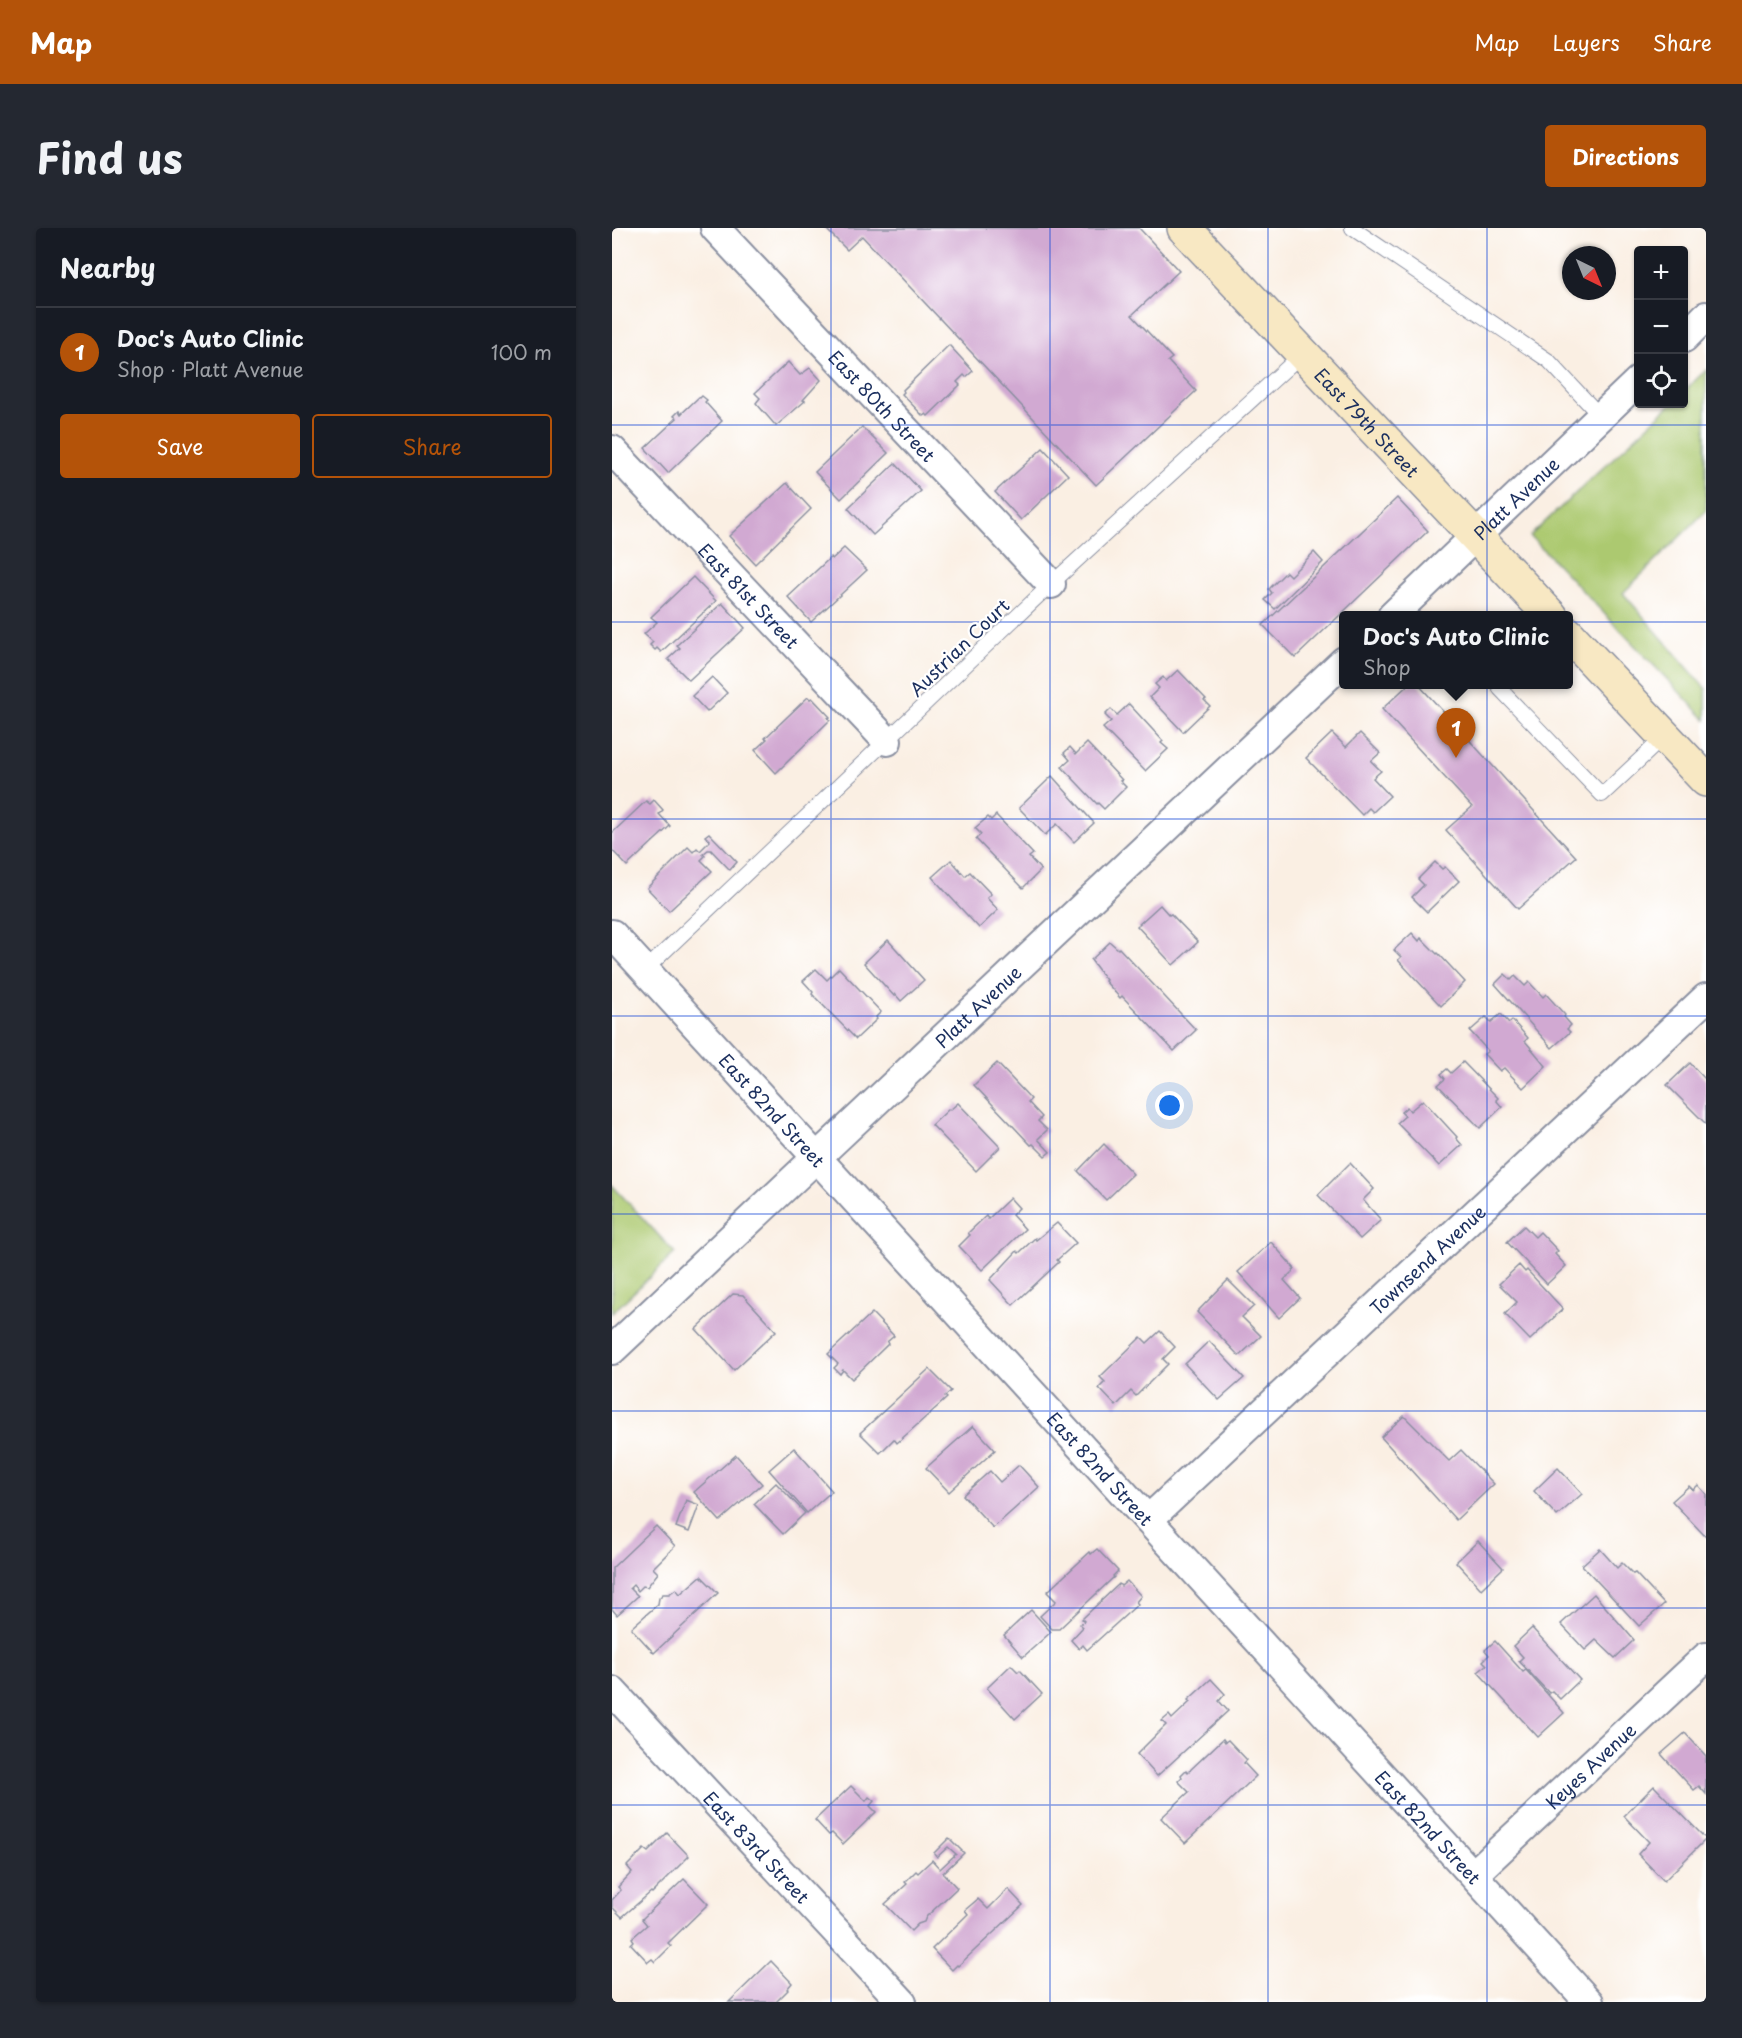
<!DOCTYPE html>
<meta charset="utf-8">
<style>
body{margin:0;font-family:"Playpen Sans",sans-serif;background:#242831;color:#f1f3f6}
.controls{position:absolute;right:18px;top:18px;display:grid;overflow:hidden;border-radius:6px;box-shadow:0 2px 4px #0004}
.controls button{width:54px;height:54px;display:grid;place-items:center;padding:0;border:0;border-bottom:2px solid #363941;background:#171b24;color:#f1f3f6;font:30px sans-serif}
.compass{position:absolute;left:950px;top:18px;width:54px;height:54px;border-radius:50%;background:#171b24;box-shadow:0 2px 4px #0004;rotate:137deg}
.you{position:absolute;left:558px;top:878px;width:21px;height:21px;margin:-15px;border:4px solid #fff;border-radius:50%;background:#1a73e8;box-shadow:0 0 0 9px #1a73e833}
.badge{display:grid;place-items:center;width:39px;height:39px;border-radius:50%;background:#b45309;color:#fff;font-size:20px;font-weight:700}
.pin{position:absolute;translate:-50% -50px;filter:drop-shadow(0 2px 3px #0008)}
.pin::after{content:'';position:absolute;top:32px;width:21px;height:18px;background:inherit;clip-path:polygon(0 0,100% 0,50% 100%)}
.popup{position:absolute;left:727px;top:383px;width:234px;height:78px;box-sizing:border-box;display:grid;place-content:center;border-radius:6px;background:#171b24;filter:drop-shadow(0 2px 4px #0005);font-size:20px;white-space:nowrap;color:#9ea1a6}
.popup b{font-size:22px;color:#f1f3f6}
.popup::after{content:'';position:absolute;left:50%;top:100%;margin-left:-12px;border:12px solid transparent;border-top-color:#171b24}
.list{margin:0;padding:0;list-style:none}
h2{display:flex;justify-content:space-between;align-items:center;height:78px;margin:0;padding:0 24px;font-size:26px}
h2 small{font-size:20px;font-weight:400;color:#9ea1a6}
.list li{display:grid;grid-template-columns:39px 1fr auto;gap:18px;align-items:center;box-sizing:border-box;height:90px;padding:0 24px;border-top:2px solid #363941}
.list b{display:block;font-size:22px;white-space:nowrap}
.list p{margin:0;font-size:20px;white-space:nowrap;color:#9ea1a6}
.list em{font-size:20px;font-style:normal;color:#9ea1a6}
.actions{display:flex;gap:12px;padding:18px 24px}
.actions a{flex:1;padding:14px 0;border:2px solid #b45309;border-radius:6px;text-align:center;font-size:21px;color:#b45309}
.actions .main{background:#b45309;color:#fff}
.icon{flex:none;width:33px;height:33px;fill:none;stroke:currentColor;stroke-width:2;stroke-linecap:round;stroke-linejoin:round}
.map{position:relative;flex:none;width:1094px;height:1774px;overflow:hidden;border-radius:6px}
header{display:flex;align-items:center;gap:36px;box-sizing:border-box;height:84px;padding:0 30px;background:#b45309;color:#fff}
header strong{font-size:28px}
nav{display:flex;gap:33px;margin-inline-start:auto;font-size:21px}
.intro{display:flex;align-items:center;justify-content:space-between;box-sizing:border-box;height:144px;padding:0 36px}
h1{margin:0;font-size:42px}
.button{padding:15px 27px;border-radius:6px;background:#b45309;color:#fff;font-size:21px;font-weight:700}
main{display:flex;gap:36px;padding:0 36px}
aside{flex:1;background:#171b24;border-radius:6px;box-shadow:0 2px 4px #0004}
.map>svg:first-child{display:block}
.green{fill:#acc970;stroke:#647c67;stroke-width:1.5}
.building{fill:#d1a9d2}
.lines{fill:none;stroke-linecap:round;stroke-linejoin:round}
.service-casing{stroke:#8a8fa0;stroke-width:16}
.minor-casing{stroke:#8a8fa0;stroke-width:32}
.secondary-casing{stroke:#8a8fa0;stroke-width:36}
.service{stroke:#fff;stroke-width:14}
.minor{stroke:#fff;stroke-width:28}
.secondary{stroke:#f8e8c3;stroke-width:33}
.grid{fill:none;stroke:#1d4ed8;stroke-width:1.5;stroke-opacity:0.55}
.labels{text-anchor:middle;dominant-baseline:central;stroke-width:4.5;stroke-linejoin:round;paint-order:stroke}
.street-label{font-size:18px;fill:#1b2f5e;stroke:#fff}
</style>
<header>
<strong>Map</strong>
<nav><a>Map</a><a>Layers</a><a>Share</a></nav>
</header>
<div class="intro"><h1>Find us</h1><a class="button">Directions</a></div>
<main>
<aside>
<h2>Nearby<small></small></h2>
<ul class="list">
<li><span class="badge">1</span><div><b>Doc's Auto Clinic</b><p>Shop · Platt Avenue</p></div><em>100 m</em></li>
</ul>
<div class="actions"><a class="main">Save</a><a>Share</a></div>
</aside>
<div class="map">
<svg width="1094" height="1774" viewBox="0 0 1094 1774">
<rect width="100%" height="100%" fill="#fff"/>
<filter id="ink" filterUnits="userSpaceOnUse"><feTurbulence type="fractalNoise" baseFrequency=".0167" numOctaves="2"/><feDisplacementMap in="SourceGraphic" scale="12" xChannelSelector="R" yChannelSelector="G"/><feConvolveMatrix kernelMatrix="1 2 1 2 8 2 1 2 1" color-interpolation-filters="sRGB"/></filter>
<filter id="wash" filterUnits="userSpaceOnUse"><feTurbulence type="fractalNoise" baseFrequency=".008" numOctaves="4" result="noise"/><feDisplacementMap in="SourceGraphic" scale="24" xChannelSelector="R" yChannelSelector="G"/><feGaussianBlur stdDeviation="1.35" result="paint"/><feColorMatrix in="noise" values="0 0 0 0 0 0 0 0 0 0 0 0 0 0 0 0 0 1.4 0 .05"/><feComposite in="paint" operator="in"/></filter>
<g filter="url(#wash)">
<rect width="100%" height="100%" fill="#faefe3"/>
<g class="green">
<path d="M1094 142V283L1011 365 1094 461V492L918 308 1059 176H1072V163Z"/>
<path d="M0 957 63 1025 0 1085Z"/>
</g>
<g id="blocks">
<g class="building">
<path d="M213 0H527L567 43 520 87 560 130 556 133 584 163 484 257 250 8 235 22Z"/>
<path d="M337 117 361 143 354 149 352 147 345 154 348 157 316 188 314 186 311 188 290 166 292 164 291 162Z"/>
<path d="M176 134 188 147 198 140 209 152 191 172 193 173 164 198 144 175 148 170 143 165Z"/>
<path d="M90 168 95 172 93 174 110 193 56 245 33 220 65 190 62 188 67 183 69 186 87 169 88 170Z"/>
<path d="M250 199 276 225 229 271 203 244Z"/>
<path d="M431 220 456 247 409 292 383 264Z"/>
<path d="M283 235 309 263 261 307 236 280Z"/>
<path d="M175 255 199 281 143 336 117 308Z"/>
<path d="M785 270 816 303 683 430 651 397Z"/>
<path d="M232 320 255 342 199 394 176 369 219 329 220 331Z"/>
<path d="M702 324 711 334 663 381 653 372 660 365 657 361 674 344 678 348Z"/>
<path d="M81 349 104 373 49 424 45 420 43 422 38 417 41 414 32 406 45 394 39 389Z"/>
<path d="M110 375 133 400 77 452 56 431 68 420 65 417Z"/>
<path d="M566 442 594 471 592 472 598 478 571 504 538 469 547 460 543 456 551 449 554 453Z"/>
<path d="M100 449 115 465 95 484 80 468Z"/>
<path d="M797 456H806L964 629 906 681 834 602 860 579 770 481Z"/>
<path d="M196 469 198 471 200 470 218 489 216 490 218 492 164 545 143 522 155 511 153 510Z"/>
<path d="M517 476 551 513 549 515 556 521 533 543 491 500 499 493 493 487 499 481 505 487Z"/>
<path d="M720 505 734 519 748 505 768 525 759 533 769 543 761 550 778 568 761 584 757 580 750 587 694 530Z"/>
<path d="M475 515 510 552 508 553 514 559 492 581 486 575 485 576 450 539 458 532 452 525 458 519 464 526Z"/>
<path d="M440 548 482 595 462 614 445 596 433 607 407 580Z"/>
<path d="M42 572 51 582 47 586 58 598 15 638 0 622V605L34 573 38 576Z"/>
<path d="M384 587 421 626 417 629 429 642 411 660 364 611 369 606 363 600 376 589 379 592Z"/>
<path d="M97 605 125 634 118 642 99 622H96L91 626 93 628 89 632 100 643 57 683 35 660 76 619 81 624 85 620 88 623 98 613 93 608Z"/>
<path d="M339 632 353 648 358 644 379 666 375 670 386 682 367 700 320 649Z"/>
<path d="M823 634 830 641 833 639 847 653 815 684 800 669 812 657 806 651Z"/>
<path d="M548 677 557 687 559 686 586 714 561 737 525 698Z"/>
<path d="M800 705 807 713 809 710 825 726 826 725 853 754 829 778 786 732 789 729 782 722Z"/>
<path d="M276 712 312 752 289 773 283 766 282 768 252 735Z"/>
<path d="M498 714 506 721 507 720 584 802 562 823 510 768 508 770 493 753 494 752 479 732Z"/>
<path d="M227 740 269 784 264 789 265 791 244 811 200 766 201 764 191 753 204 741 215 752Z"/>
<path d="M893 746 899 752 903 748 913 758 917 754 931 769 934 766 953 787 952 789 959 797 955 801 958 804 940 820 883 756Z"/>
<path d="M889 786 897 795 900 792 916 810 913 813 934 838 911 860 892 840 888 843 872 826 876 823 858 803 874 789 879 794Z"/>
<path d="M851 834 886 870 884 872 890 879 868 900 826 857 833 851 829 846 835 841 839 845Z"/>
<path d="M385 835 419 871 416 874 430 889 426 893 435 902 426 911 438 924 433 928 421 916 419 917 362 857Z"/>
<path d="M1078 835 1094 852V896L1055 857Z"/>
<path d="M811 872 845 909 844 910 850 917 827 938 785 895 793 888 789 884 795 879 798 883Z"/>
<path d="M346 875 388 919 364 943 320 897 337 881 338 882Z"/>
<path d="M492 916 521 946 494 972 466 943Z"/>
<path d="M738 935 762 961 751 972 769 992 748 1011 706 967Z"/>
<path d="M398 970 407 980 400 987 413 1001 370 1042 347 1018 358 1007 356 1005 374 988 376 991Z"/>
<path d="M445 995 464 1015 445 1032 447 1034 401 1077 378 1052 405 1023 407 1025 423 1010 424 1012Z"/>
<path d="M912 998 923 1009 928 1004 946 1023 943 1026 954 1038 935 1056 895 1014Z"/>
<path d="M659 1014 683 1041 672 1052 688 1070 667 1090 626 1044Z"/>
<path d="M907 1037 913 1044 915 1042 951 1081 918 1112 893 1086 905 1074 887 1056Z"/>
<path d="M616 1052 642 1078 630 1089 649 1108 627 1128 585 1084Z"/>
<path d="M121 1066 131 1067 164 1103 122 1142 84 1101Z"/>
<path d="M260 1085 282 1108 275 1114 276 1116 240 1151 231 1142 228 1146 222 1140 226 1136 216 1126Z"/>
<path d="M548 1103 563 1119 551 1131 556 1136 524 1168 519 1163 504 1178 487 1160 493 1154 488 1149 529 1109 535 1115Z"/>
<path d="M597 1113 632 1150 607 1172 573 1136Z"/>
<path d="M317 1141 339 1163 333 1168 335 1170 285 1215 282 1211 268 1225 248 1205Z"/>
<path d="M792 1188 837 1233 849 1222 882 1256 844 1292 769 1209Z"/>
<path d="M361 1198 383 1222 337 1264 314 1240Z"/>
<path d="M182 1220 220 1263 195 1285 157 1242Z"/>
<path d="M124 1227 150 1256 108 1293 82 1264Z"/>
<path d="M407 1237 427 1259 381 1300 351 1267 378 1243 388 1254Z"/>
<path d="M946 1240 970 1266 945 1288 922 1263Z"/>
<path d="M164 1255 193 1285 171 1306 142 1276Z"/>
<path d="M1086 1257 1094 1266V1309L1060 1273 1077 1258 1081 1262Z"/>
<path d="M74 1272 87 1277 77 1304 64 1299Z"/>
<path d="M44 1298 63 1318 41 1340 46 1345 35 1359 31 1358 26 1363 21 1357 18 1360 26 1368 5 1387 0 1381V1340Z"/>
<path d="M866 1313 891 1340 869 1361 844 1334Z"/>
<path d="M485 1321 506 1343 501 1348 502 1349 447 1401H440L428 1388 444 1373 435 1364 478 1324 479 1326Z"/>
<path d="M988 1321 1005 1340 1010 1335 1021 1346 1023 1345 1052 1376 1027 1398 970 1337Z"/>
<path d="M89 1348 106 1365 42 1425 19 1400 46 1376 47 1370 51 1366H57L64 1361 68 1366Z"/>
<path d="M515 1353 529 1368 524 1374 526 1376 475 1422 471 1417 467 1421 459 1412 471 1399 468 1396 472 1393 470 1391 507 1356 509 1358Z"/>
<path d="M982 1366 1022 1412 1003 1430 984 1412 973 1422 949 1396Z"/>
<path d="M419 1382 439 1404 411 1429 392 1407Z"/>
<path d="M920 1400 968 1452 948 1471 940 1463 937 1465 907 1433 911 1429 901 1418Z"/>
<path d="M883 1413 911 1444 914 1442 952 1485 926 1509 866 1444 875 1437 871 1433 877 1427 873 1422Z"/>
<path d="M399 1437 406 1444 408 1442 430 1466 403 1491 375 1460Z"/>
<path d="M599 1451 613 1466 607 1473 616 1483 545 1548 525 1526 554 1497 550 1493 557 1487 560 1491 578 1474 576 1472Z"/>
<path d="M1073 1505 1094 1528V1566L1087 1558 1082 1562 1049 1526Z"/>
<path d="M611 1511 613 1514 616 1512 635 1532 632 1535 644 1548 573 1615 549 1590 577 1564 566 1553 570 1549 569 1547 574 1542 576 1544Z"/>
<path d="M239 1558 254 1573 257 1569 262 1573 258 1578 264 1584 231 1616 220 1605 217 1607 203 1592Z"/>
<path d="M1042 1558 1094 1611 1052 1653 1026 1626 1037 1614 1012 1588Z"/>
<path d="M55 1605 77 1628 40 1665 39 1664 10 1689 0 1679V1672L9 1662 6 1659 20 1644 15 1638 32 1621 36 1624Z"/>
<path d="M337 1610 352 1625 331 1645 345 1660 314 1689 312 1694 306 1696 299 1703 273 1676 295 1656 293 1654 304 1643 306 1645 320 1632 328 1641 344 1626 336 1619 325 1629 322 1625Z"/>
<path d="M72 1651 96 1676 56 1715 59 1718 43 1734 40 1731 36 1734 19 1716 22 1713 20 1710 35 1697 30 1691Z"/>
<path d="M396 1661 411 1677 346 1738 345 1737 340 1742 320 1721 356 1686 353 1682 366 1671 376 1681Z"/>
<path d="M159 1733 180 1755 175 1761 176 1762 164 1774H117Z"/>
</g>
</g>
</g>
<g filter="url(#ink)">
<use href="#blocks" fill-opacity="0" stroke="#8a8fa0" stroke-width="1.5"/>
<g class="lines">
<defs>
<g id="service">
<path d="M740 0 937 133 989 189"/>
<path d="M893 456 888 461 990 567 1053 508"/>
<path d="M33 742 439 356 690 126"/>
</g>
<g id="minor">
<path id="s1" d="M103 0 439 356"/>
<path d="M1072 110 1094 88"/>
<path id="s2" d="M0 222 275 513"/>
<path id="s3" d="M780 388 1026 153"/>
<path id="s4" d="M0 706 977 1774"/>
<path id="s5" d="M0 1122 732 433"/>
<path id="s6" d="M536 1292 1094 770"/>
<path id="s7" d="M0 1463 290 1774"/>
<path id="s8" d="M862 1646 1094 1429"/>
</g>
<g id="secondary">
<path id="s9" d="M572 0 939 388"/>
<path d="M956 406 1094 552"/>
</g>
</defs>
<use href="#service" class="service-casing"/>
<use href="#minor" class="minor-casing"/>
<use href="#secondary" class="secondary-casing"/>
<use href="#service" class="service"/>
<use href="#minor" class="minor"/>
<use href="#secondary" class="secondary"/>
</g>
</g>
<path class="grid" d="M219 0V1774M438 0V1774M656 0V1774M875 0V1774M0 197H1094M0 394H1094M0 591H1094M0 788H1094M0 986H1094M0 1183H1094M0 1380H1094M0 1577H1094"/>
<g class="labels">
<g class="street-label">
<text stroke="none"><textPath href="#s1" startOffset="244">East 80th Street</textPath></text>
<text stroke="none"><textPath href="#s9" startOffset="267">East 79th Street</textPath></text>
<text stroke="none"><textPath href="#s3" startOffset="171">Platt Avenue</textPath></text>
<text stroke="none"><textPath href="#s2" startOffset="200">East 81st Street</textPath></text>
<text transform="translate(347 419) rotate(-44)">Austrian Court</text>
<text stroke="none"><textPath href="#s5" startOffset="502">Platt Avenue</textPath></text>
<text stroke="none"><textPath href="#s4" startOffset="238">East 82nd Street</textPath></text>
<text stroke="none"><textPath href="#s6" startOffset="382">Townsend Avenue</textPath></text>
<text stroke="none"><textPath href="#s4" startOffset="724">East 82nd Street</textPath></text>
<text stroke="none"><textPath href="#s8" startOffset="159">Keyes Avenue</textPath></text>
<text stroke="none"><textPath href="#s4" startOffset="1210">East 82nd Street</textPath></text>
<text stroke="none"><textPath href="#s7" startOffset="213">East 83rd Street</textPath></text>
</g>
</g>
</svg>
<div class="controls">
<button>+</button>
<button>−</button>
<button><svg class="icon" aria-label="locate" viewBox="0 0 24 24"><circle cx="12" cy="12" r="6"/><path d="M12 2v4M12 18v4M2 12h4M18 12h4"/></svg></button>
</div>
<svg class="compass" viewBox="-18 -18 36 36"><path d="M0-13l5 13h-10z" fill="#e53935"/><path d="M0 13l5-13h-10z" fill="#9ea1a6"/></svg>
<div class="you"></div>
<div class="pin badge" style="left:844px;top:530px">1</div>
<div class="popup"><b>Doc's Auto Clinic</b>Shop</div>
</div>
</main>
